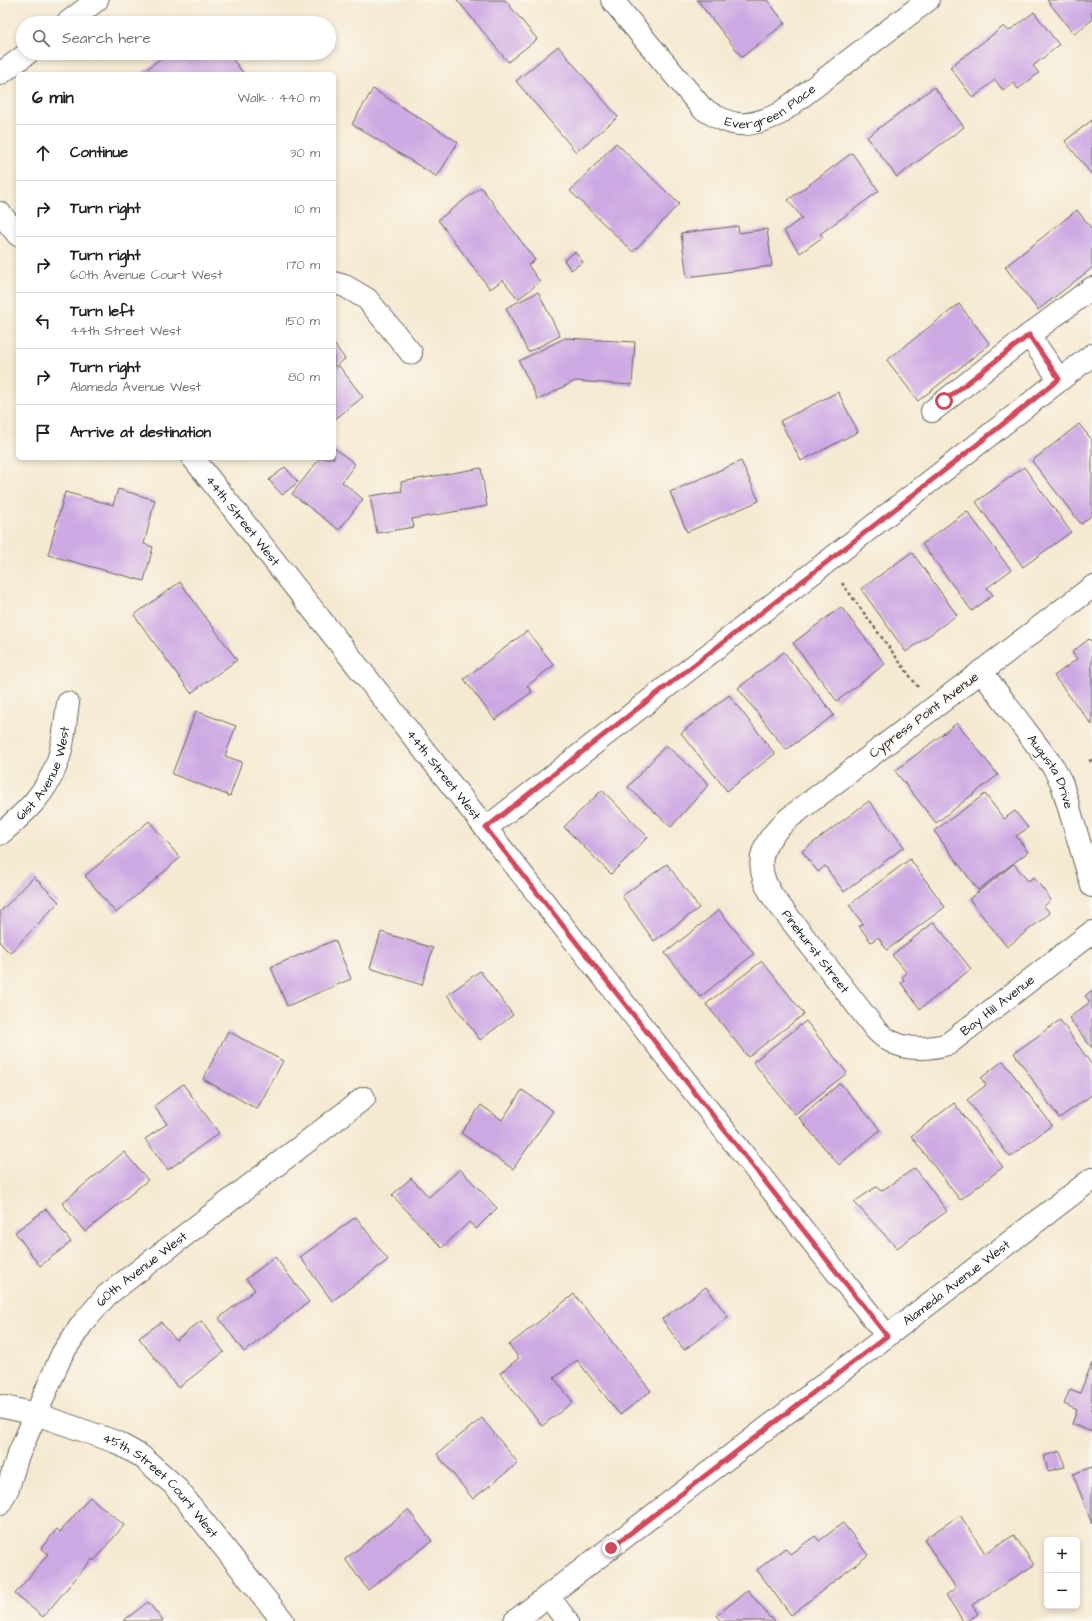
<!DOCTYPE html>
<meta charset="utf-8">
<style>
body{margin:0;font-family:"Architects Daughter",sans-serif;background:#f2f2f2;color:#202124}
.controls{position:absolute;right:12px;bottom:12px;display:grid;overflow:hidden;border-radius:6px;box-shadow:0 2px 6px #0003}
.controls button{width:36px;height:36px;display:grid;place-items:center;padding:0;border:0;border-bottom:1px solid #e0e0e0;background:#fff;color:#202124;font:20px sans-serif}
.stop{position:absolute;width:12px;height:12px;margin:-9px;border:3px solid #d1495b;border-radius:50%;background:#fff}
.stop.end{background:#d1495b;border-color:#fff;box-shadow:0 1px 4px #0008}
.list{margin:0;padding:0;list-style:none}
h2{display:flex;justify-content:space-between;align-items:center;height:52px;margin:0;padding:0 16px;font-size:17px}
h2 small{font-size:13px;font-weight:400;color:#757577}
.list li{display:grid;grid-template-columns:26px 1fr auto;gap:12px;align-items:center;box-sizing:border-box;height:56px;padding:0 16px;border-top:1px solid #e0e0e0}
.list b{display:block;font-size:15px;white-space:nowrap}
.list p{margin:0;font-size:13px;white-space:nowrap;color:#757577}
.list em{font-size:13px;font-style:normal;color:#757577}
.icon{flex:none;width:22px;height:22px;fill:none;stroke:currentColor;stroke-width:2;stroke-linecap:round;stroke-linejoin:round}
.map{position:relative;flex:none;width:1092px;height:1621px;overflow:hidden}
.search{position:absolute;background:#fff;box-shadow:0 2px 6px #0003;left:16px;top:16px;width:320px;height:44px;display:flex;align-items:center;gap:10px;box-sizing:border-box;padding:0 14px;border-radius:22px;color:#757577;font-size:15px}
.panel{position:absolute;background:#fff;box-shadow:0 2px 6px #0003;left:16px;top:72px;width:320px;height:388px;border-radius:6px}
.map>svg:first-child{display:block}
.building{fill:#cda9e3}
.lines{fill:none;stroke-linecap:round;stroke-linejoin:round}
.minor-casing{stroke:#68645c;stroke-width:24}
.path{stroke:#68645c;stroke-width:2.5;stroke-dasharray:3 3;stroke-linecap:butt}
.minor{stroke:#fff;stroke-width:22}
.route{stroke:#d1495b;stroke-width:5}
.labels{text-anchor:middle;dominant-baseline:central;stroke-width:3;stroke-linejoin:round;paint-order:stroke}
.street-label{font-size:13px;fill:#1c1c1c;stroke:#fbf7ec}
</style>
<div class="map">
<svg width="1092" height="1621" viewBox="0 0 1092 1621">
<rect width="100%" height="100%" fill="#fbf7ec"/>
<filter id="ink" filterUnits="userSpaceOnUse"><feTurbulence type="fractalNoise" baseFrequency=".025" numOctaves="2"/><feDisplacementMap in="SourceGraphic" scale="8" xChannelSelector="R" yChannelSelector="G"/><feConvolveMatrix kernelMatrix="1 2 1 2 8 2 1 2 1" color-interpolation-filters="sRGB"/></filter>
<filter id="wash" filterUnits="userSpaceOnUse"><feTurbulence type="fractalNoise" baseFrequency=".012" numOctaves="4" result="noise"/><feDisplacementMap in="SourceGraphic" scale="16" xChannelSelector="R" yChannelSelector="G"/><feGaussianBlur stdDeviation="0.9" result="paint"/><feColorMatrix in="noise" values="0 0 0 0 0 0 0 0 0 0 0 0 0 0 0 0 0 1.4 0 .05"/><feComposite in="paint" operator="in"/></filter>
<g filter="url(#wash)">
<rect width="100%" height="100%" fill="#f5e9d2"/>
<g id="blocks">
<g class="building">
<path d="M457 0H505L537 39 508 62Z"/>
<path d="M697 0H767L785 23 742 57Z"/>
<path d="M1047 0H1092V20L1074 34Z"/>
<path d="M1034 12 1059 45 1033 66 1039 73 1018 89 1013 82 1003 90 995 80 973 98 950 67 1004 26 1009 31Z"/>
<path d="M198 17 204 23H190Z"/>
<path d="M558 46 618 117 576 152 516 81Z"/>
<path d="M167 53H228L244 74H141Z"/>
<path d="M934 87 964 127 897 177 867 137Z"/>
<path d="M373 89 458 142 437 177 352 124Z"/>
<path d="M1092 120V175L1065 141Z"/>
<path d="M616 143 679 204 633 252 570 191Z"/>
<path d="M852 153 879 191 820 234 823 237 800 253 784 231 802 218 788 200Z"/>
<path d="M481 187 535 260 528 265 540 282 518 299 503 280 490 289 438 220Z"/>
<path d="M1077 210 1092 229V268L1038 310 1005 267Z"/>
<path d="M738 226 739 233 767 229 772 266 687 277 681 233Z"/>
<path d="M575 252 583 262 571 270 564 260Z"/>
<path d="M538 292 560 336 528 352 506 308Z"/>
<path d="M959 304 990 344 918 401 887 360Z"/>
<path d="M565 338 635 342 632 385 575 381 538 400 519 361Z"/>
<path d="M334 344 345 359 334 367Z"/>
<path d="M339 366 363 397 334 420V370Z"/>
<path d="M838 392 858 432 801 461 780 421Z"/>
<path d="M1079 424 1092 440V515L1081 524 1032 461Z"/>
<path d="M334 448 355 464 342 482 363 499 339 530 292 494 320 458H334Z"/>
<path d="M741 461 759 501 687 532 670 492Z"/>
<path d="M285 467 298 482 282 495 269 480Z"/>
<path d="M1024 467 1071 532 1023 567 976 502Z"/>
<path d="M481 468 487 506 412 519 414 527 377 533 370 496 402 491 401 482Z"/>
<path d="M118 489 155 500 144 544 153 547 144 581 48 555 65 492 113 505Z"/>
<path d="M967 511 1011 570 987 588 993 595 972 611 922 544Z"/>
<path d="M912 552 957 615 906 652 861 589Z"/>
<path d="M180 582 237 660 191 693 134 615Z"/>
<path d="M841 607 885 664 837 701 793 643Z"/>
<path d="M527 631 554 665 527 686 532 692 495 720 464 679Z"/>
<path d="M1089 639 1092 642V725L1054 676 1077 659 1072 652Z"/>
<path d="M784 652 834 715 786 750 738 688Z"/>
<path d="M729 695 775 754 727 791 681 733Z"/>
<path d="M196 711 236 726 225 756 242 762 230 796 172 774Z"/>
<path d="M957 723 998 775 936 823 895 771Z"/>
<path d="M666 745 709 784 671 827 628 787Z"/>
<path d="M602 790 648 837 611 874 564 827Z"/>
<path d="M985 794 1004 819 1015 811 1028 828 1016 836 1028 852 978 890 934 831Z"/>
<path d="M869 801 904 847 844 892 825 866 818 872 802 851Z"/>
<path d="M149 821 180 858 116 913 85 876Z"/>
<path d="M910 859 945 907 887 950 878 937 871 942 859 926 863 924 849 905Z"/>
<path d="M667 864 699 908 654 941 622 896Z"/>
<path d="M1014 864 1028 881 1034 877 1051 900 1044 906 1050 913 1007 947 969 899Z"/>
<path d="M34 877 59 902 10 953 0 943V912Z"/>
<path d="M719 910 754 954 700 997 665 953Z"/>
<path d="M934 922 971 969 920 1009 901 983 904 981 902 977 907 973 892 955Z"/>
<path d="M381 932 433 948 422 985 370 968Z"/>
<path d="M335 940 351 979 287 1006 271 967Z"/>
<path d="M762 961 804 1014 748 1057 706 1004Z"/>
<path d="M480 971 513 1015 480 1040 447 995Z"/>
<path d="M1092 990V1048L1069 1018 1090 1002 1085 996Z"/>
<path d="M1060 1020 1092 1065V1095L1059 1118 1014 1053Z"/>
<path d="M806 1021 847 1073 795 1114 753 1062Z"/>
<path d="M228 1031 283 1061 257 1109 203 1079Z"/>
<path d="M1003 1061 1052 1125 1010 1157 967 1100 986 1085 981 1078Z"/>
<path d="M840 1083 880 1130 839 1165 799 1118Z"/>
<path d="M183 1084 219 1133 168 1170 145 1139 167 1124 154 1106Z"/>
<path d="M522 1090 553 1111 513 1169 461 1133 481 1105 502 1120Z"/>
<path d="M954 1103 1003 1167 960 1200 911 1136Z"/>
<path d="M124 1152 148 1180 85 1232 62 1203Z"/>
<path d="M915 1168 947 1211 897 1248 854 1202 876 1187 881 1191Z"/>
<path d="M460 1169 497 1208 476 1229 469 1222 442 1248 392 1195 411 1178 429 1197Z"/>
<path d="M46 1209 71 1242 40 1266 15 1232Z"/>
<path d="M356 1217 388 1260 332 1301 300 1257Z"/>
<path d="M275 1257 309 1302 244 1352 219 1318 255 1290 246 1279Z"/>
<path d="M706 1287 728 1317 684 1350 662 1319Z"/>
<path d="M574 1294 651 1391 620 1415 577 1360 554 1378 573 1402 542 1426 500 1373 519 1358 509 1345Z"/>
<path d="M201 1321 224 1352 178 1388 139 1338 161 1322 176 1340Z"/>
<path d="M1092 1363V1432L1072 1424 1077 1410 1064 1404 1070 1389 1080 1393Z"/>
<path d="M482 1418 518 1463 473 1499 437 1454Z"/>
<path d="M1060 1451 1065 1467 1048 1471 1044 1456Z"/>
<path d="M1092 1467V1524L1073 1474Z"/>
<path d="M90 1497 124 1525 94 1561 92 1559 43 1617 15 1594 48 1554 41 1548 57 1529 60 1532Z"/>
<path d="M408 1510 432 1541 368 1590 345 1559Z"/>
<path d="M960 1515 985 1553 1014 1535 1034 1565 972 1605 978 1614 968 1621H963L946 1595 956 1588 924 1539Z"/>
<path d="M843 1523 868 1555 791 1615 757 1570 785 1548 790 1554 815 1536 819 1541Z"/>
<path d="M748 1590 770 1618 771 1617 775 1621H721L716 1616Z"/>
<path d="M148 1602 163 1621H123Z"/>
</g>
</g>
</g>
<g filter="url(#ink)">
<use href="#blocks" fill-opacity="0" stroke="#68645c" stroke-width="1"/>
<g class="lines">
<defs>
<g id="minor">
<path id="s1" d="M612 0 702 108C732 128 747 129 779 114L928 0"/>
<path d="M67 23 97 0"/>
<path d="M0 74 28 53"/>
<path d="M0 213 18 235"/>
<path d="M334 283 345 286 367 299 411 353"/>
<path d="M1059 379 1029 335 1092 288"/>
<path d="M932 411 1029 335"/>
<path id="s2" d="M193 458 887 1336"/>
<path id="s3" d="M1092 587 789 818C762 842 751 863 773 897L876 1030C896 1051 922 1051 948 1044L1092 932"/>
<path id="s4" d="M981 671 1054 768 1062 784 1092 886"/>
<path d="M486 828 1092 355"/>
<path id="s5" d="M0 834C24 814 46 794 57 763 64 746 65 722 68 703"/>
<path id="s6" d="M0 1406 36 1414 116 1442 141 1456 174 1485 283 1621"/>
<path id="s7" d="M0 1504 8 1488 17 1458 62 1354 82 1324 107 1295 364 1098"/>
<path d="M548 1596 567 1621"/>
<path id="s8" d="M515 1621 1092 1179"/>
</g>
</defs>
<use href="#minor" class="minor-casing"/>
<g class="path">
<path d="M842 583 918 687"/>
<path d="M1089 761 1092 760"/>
</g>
<use href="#minor" class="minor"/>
</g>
</g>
<g class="lines" filter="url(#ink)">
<path class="route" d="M611 1548 887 1336 486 828C675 676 871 532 1059 379L1029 335 944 401"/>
</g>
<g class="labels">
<g class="street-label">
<text stroke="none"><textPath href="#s1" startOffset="217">Evergreen Place</textPath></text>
<text stroke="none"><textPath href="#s2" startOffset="80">44th Street West</textPath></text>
<text transform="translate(924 715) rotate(-37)">Cypress Point Avenue</text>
<text stroke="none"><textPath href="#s5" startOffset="77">61st Avenue West</textPath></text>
<text stroke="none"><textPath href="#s4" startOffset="123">Augusta Drive</textPath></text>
<text stroke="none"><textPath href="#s2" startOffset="404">44th Street West</textPath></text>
<text stroke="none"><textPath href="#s3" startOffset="541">Pinehurst Street</textPath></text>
<text stroke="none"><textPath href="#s3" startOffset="780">Bay Hill Avenue</textPath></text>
<text stroke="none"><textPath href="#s7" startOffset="280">60th Avenue West</textPath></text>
<text stroke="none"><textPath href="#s8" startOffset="556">Alameda Avenue West</textPath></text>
<text stroke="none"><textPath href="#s6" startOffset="184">45th Street Court West</textPath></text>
</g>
</g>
</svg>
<div class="controls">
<button>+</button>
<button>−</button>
</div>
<div class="stop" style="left:944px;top:401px"></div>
<div class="stop end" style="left:611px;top:1548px"></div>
<div class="search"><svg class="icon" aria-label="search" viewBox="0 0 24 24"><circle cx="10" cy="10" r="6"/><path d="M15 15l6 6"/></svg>Search here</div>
<section class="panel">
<h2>6 min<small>Walk · 440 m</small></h2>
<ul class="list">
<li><svg class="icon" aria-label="ahead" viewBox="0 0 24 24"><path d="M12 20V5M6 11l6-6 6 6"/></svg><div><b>Continue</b></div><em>30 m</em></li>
<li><svg class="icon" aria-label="right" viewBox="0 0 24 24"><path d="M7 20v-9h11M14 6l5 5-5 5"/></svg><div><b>Turn right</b></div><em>10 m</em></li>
<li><svg class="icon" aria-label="right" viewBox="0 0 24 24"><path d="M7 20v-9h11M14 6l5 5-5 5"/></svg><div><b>Turn right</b><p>60th Avenue Court West</p></div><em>170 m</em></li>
<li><svg class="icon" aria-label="left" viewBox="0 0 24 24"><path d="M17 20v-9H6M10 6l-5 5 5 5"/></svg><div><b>Turn left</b><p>44th Street West</p></div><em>150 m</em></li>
<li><svg class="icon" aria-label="right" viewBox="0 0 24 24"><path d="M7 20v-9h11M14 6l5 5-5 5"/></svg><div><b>Turn right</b><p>Alameda Avenue West</p></div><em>80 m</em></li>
<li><svg class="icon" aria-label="arrive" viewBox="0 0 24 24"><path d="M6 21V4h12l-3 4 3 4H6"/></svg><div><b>Arrive at destination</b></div></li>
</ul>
</section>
</div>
